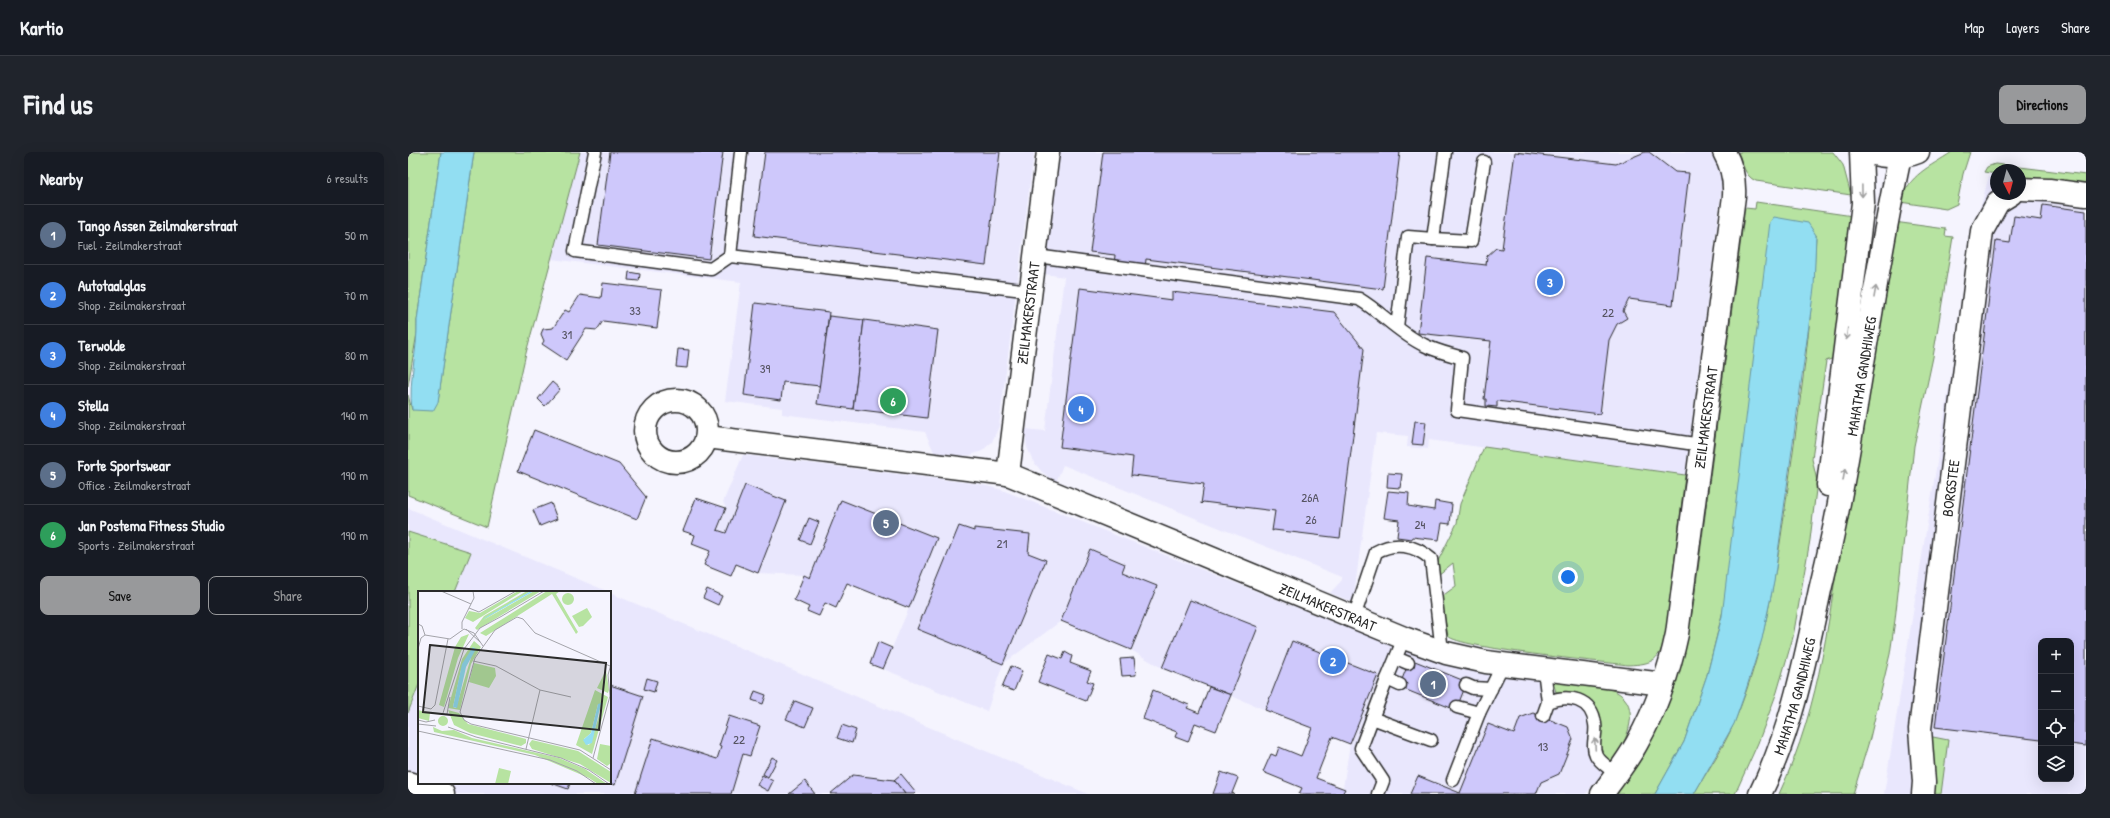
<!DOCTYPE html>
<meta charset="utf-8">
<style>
body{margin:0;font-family:"Patrick Hand",sans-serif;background:#20242c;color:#f1f3f6}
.controls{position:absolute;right:12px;bottom:12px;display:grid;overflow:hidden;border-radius:8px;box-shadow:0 4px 16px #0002}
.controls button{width:36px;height:36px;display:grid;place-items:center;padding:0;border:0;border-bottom:1px solid #363941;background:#171b24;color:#f1f3f6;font:20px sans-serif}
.compass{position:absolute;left:1582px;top:12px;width:36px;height:36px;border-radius:50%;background:#171b24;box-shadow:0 4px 16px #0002;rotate:174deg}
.you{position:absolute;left:1160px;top:425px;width:14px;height:14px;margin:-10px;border:3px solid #fff;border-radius:50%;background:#1a73e8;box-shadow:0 0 0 6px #1a73e833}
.badge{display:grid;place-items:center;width:26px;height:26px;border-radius:50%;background:#98999b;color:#fff;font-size:13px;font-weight:700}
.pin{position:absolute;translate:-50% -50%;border:2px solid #fff;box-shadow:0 1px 4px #0006}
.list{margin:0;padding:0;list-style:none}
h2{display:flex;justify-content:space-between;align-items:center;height:52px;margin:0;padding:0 16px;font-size:17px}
h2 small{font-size:13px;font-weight:400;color:#9ea1a6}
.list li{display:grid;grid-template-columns:26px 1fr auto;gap:12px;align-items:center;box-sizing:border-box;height:60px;padding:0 16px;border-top:1px solid #363941}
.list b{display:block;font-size:15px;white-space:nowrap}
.list p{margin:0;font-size:13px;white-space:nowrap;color:#9ea1a6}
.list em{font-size:13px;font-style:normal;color:#9ea1a6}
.actions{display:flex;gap:8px;padding:12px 16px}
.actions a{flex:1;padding:9px 0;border:1px solid #98999b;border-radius:8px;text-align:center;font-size:14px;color:#98999b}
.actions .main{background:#98999b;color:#111}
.icon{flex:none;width:22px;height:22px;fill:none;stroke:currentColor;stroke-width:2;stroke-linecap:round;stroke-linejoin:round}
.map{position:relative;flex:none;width:1678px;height:642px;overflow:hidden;border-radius:8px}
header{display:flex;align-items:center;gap:24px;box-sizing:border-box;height:56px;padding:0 20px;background:#171b24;border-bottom:1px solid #363941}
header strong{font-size:19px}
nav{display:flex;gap:22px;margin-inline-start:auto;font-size:14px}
.intro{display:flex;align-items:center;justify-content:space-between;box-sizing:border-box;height:96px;padding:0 24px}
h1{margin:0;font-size:28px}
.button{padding:10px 18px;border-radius:8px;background:#98999b;color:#111;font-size:14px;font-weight:700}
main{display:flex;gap:24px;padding:0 24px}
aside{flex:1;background:#171b24;border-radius:8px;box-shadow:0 4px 16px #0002}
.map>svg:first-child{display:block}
.built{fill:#e9e7fd;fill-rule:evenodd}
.green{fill:#b7e3a1;stroke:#718766}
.water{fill:#92def2;stroke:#6996a2}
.building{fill:#cec8fb;stroke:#2b2b2b}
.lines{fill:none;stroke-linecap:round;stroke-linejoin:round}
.lane-casing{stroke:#2b2b2b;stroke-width:15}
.street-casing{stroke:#2b2b2b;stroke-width:25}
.secondary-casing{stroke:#2b2b2b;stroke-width:25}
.lane{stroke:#fff;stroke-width:12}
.street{stroke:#fff;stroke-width:22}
.secondary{stroke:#fff;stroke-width:22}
.oneway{stroke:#a0a0a0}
.labels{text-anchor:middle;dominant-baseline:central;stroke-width:3;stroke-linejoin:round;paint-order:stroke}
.number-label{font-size:13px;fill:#54525f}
.street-label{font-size:15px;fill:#2b2b2b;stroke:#fff}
.inset-road{fill:none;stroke:#a4a4aa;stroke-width:1}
.view{fill:#2b2b2b;fill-opacity:0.15;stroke:#2b2b2b;stroke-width:2}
.inset-edge{fill:none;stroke:#2b2b2b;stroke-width:2}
</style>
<header>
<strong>Kartio</strong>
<nav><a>Map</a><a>Layers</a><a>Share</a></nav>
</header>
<div class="intro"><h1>Find us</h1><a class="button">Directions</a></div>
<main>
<aside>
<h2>Nearby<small>6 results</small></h2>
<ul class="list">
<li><span class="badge" style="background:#5c6f8a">1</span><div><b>Tango Assen Zeilmakerstraat</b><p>Fuel · Zeilmakerstraat</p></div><em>50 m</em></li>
<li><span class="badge" style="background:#3f7fe0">2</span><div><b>Autotaalglas</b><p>Shop · Zeilmakerstraat</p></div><em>70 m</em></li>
<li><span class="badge" style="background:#3f7fe0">3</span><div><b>Terwolde</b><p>Shop · Zeilmakerstraat</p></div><em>80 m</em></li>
<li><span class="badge" style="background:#3f7fe0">4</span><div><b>Stella</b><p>Shop · Zeilmakerstraat</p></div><em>140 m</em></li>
<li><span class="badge" style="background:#5c6f8a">5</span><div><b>Forte Sportswear</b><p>Office · Zeilmakerstraat</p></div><em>190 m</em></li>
<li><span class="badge" style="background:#2e9e5b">6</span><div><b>Jan Postema Fitness Studio</b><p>Sports · Zeilmakerstraat</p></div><em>190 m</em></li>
</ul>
<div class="actions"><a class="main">Save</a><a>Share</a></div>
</aside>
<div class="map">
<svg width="1678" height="642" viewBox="0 0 1678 642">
<rect width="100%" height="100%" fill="#f5f4fe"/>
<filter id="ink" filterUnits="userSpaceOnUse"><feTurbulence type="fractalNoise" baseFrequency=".025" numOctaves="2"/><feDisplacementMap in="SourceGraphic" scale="8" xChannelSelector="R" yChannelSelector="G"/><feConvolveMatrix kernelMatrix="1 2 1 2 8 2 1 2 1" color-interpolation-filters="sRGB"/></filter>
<g filter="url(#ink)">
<g class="built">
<path d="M172 0H626L591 274 584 290 574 299 563 303 553 304 526 300 517 280 374 262V256L317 249 333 130 143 107Z"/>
<path d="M652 0H1302L1308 10 1313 24V42L1277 323 1021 288 1020 297 999 295 1000 284 968 281 945 450 922 441 934 428V425L655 313 648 330 634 320 625 309 619 295 617 281V277L637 279 656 125 637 122Z"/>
<path d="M1584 13 1678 25V642H1476L1566 79ZM1588 18H1612V42H1588ZM1633 489H1663V627H1633Z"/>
<path d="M335 303 571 332 594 338 1018 507 1064 519 1192 535 1207 540 1216 547 1221 554 1222 560 1220 578 1211 600 1178 642H934L942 592 754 516 723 498 653 469 595 512 579 559 475 517 501 456 439 431 402 426 396 423 350 421 317 381 309 378 318 356 315 350Z"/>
<path d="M0 356 201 440H11V631H202V441L680 642H0Z"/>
</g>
<g class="green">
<path d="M0 0H33L9 168V181L0 234Z"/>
<path d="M66 0H172L118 201 79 375 0 343V243L4 258 30 249Z"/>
<path d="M1330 0H1425L1435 13 1443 43 1348 29C1336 24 1335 11 1330 0Z"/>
<path d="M1544 0H1562L1555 22 1549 52 1538 57 1492 50C1502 22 1520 16 1544 0Z"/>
<path d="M1587 12 1678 23V32L1612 25V18H1588V22L1576 20 1579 15Z"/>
<path d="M1348 50 1445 64 1426 206 1418 209 1404 307 1409 329 1402 388 1385 485 1369 540 1350 591 1327 642H1286C1299 619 1316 595 1326 571 1360 491 1370 406 1382 321 1393 242 1405 163 1408 83L1299 523 1276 590 1247 642H1208L1236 603 1277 497 1285 456 1337 56 1347 57Z"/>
<path d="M1486 70 1538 77 1537 84 1545 85 1525 205 1506 294 1487 468 1482 502 1462 586 1445 642H1371C1414 550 1422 460 1436 361 1450 264 1469 167 1486 70Z"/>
<path d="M1076 295 1277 323 1258 482C1252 508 1246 512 1220 513 1195 510 1050 496 1040 484L1033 445 1048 434 1045 411 1030 423 1028 413 1049 371 1052 352Z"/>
<path d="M0 380 63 400 47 440H11V532L0 561Z"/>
<path d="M1145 530C1165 532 1190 531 1207 539 1235 553 1219 590 1205 608H1200L1192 597 1193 571 1186 553 1168 540H1148Z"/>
<path d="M1520 584 1540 588 1533 642H1524L1526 608Z"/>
</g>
<g class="water">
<path d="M33 0H66L30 250 25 259 4 258C0 226 10 200 9 168Z"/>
<path d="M1366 65 1400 71 1408 83 1406 136 1366 430 1354 487 1337 541 1326 572 1286 642H1247L1276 590 1299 523 1314 464 1362 70Z"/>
</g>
<g class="building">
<path d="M202 0H315L301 107 190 93Z"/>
<path d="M357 0H592L578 113 346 84Z"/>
<path d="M695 0H992L975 137 738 107 737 117 706 113 707 103 682 100Z"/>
<path d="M1107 0 1208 12 1237 0H1241L1267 20 1281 21 1265 153 1221 147 1215 159 1219 166 1209 172 1201 188 1192 262 1089 249V255L1078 254V247H1076L1083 189 1010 181 1019 106 1078 113 1079 104 1088 96 1094 97Z"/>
<path d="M1635 53 1678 59V594L1663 592V489H1633V588L1527 575 1588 89 1602 91 1606 64 1633 68Z"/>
<path d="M221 120 232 122 231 129 220 128Z"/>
<path d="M195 131 254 138 249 176 195 169 189 178 178 177 158 208 134 192 136 189 133 182 135 177 145 176 157 158 161 160 172 143 193 146Z"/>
<path d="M672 136 764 148V140L926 160 956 197 932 386 866 378 864 379 867 359 795 350 793 352 796 332 725 323 723 324 725 305 652 295Z"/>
<path d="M347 151 421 160 412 234 375 230 373 248 336 243Z"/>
<path d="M421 164 456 168 445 257 409 252Z"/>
<path d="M456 168 530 178 519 266 445 257Z"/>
<path d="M270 197 281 198 279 216 268 215Z"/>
<path d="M144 230 152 237 137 254 130 247Z"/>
<path d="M1007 269 1018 270 1015 293 1004 292Z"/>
<path d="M126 278 211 312 238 345 229 367 110 319Z"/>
<path d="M980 321 994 322 992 336 979 335Z"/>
<path d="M337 333 378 349 350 421 328 412 323 424 296 413 302 399 284 392 287 383 275 379 288 346 318 356 309 378 318 381Z"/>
<path d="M980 339 1001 341 1000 354 1026 358 1027 349 1044 352 1042 372 1034 371 1031 388 1004 385V387L989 385 991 368 976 366Z"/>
<path d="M433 348 529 386 501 456 439 431 428 456 417 451 411 464 399 459 401 455 386 448 396 423 402 426Z"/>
<path d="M143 351 149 367 132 374 125 358Z"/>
<path d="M401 366 411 370 402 392 392 388Z"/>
<path d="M551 374 566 379V376L622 382 620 401 638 408 595 512 509 477Z"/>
<path d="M682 397 717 412 714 420 749 434 723 498 653 469Z"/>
<path d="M299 437 314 444 310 453 295 446Z"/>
<path d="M782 448 850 475 823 543 754 516Z"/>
<path d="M884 489 970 523 942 592 924 585 908 626 937 637 934 642H891L894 636 855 620 863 602 868 604 871 595 893 604 904 576 857 558Z"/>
<path d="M470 490 484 496 475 517 462 512Z"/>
<path d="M657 500 664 504 662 511 683 519 679 529 685 531 678 549 630 530 641 502 654 507Z"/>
<path d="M726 506 728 523 714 524 712 507Z"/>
<path d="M1002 507 1059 530 1048 558 991 535Z"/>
<path d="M603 514 614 519 606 539 594 535Z"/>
<path d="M239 526 249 529 246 540 236 537Z"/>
<path d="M202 533 235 544 207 633 201 631Z"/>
<path d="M801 535 823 543 808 579 787 571 780 590 767 585 769 580 735 567 745 538 781 553 779 556 791 561Z"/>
<path d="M347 539 358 543 355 552 344 548Z"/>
<path d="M387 549 405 556 397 575 378 567Z"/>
<path d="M1125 561 1160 575 1165 587 1151 622 1133 630 1128 642H1002L1010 624 1052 641 1080 572 1106 582 1112 566Z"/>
<path d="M321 564 352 574 342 604 335 602 323 642H227L245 586 309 607 313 595 311 594Z"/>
<path d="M434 573 448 578 444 591 429 586Z"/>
<path d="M364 605 369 608 360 625 355 622Z"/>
<path d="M813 620 830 626 824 641 826 642H805Z"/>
<path d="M493 622 508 640 506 642H497L486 628Z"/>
<path d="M354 623 365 629 360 639 349 633Z"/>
<path d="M445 623 486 628 497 642H422Z"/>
<path d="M397 629 407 642H381Z"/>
<path d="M143 631H162L160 637Z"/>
</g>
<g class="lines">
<defs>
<g id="lane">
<path d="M187 0 167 99 303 117 322 104"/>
<path d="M333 0 322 104 623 139"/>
<path d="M1025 87 1063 89 1076 10"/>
<path d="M628 104 951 147C973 160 992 182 1016 193 1028 199 1041 202 1054 206L1049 258 1294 293"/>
<path d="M989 175 1000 85 1025 87 1037 0"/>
<path d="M946 465 968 400C987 389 1007 393 1023 407L1034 499"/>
<path d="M988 506 1000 511"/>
<path d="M992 533 979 527 996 486"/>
<path d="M1058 533 1065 536 1083 537"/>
<path d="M1140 550C1160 542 1184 546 1187 572 1189 582 1183 593 1188 603 1192 611 1202 616 1208 622"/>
<path d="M1049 555 1071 561 1095 512"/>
<path d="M1135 564 1140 550 1136 517"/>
<path d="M964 566 1023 588"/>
<path d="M1045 628 1071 561"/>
<path d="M970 642 975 629 953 596 979 527"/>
</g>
<g id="street">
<path id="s1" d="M640 0 600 322 996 486 1038 501 1078 510 1255 532"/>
<path d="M1612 37 1641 38 1678 43"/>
<circle cx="268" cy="279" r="31"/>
<path d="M299 285 600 322"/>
<path d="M0 631 35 642"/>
<path id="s2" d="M1194 642C1206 626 1219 609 1229 591 1248 557 1261 520 1269 482L1326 44C1327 27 1324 14 1316 0"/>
<path id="s3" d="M1515 642 1516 630 1512 577 1574 79 1590 50 1603 42"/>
</g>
<g id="secondary">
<path d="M1458 0C1475 5 1493 7 1510 0"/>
<path d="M1420 333 1455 51 1453 0"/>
<path id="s4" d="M1352 642C1384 577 1397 508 1412 438 1419 409 1426 380 1431 351 1453 236 1467 119 1492 5"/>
</g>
</defs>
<use href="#lane" class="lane-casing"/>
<use href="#street" class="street-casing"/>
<use href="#secondary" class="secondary-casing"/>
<use href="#lane" class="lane"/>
<use href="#street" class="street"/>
<use href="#secondary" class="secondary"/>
</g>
<defs><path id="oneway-shaft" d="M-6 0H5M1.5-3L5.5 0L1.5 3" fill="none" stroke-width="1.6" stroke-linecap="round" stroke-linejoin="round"/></defs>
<g class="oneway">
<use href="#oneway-shaft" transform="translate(1454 39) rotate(89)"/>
<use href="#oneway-shaft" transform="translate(1467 140) rotate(-80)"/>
<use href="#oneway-shaft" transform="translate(1439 182) rotate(97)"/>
<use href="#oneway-shaft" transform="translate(1436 323) rotate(-80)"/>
<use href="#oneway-shaft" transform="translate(1187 592) rotate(-93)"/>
</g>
</g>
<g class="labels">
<g class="number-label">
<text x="227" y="158">33</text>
<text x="1200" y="160">22</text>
<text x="159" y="182">31</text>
<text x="357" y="216">39</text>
<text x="902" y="345">26A</text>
<text x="903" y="367">26</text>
<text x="1012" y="372">24</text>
<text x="594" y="391">21</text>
<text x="331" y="587">22</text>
<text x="1135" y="594">13</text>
</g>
<g class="street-label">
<text transform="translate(620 161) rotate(-83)">ZEILMAKERSTRAAT</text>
<text stroke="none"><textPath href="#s4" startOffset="431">MAHATMA GANDHIWEG</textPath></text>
<text stroke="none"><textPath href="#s2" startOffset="397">ZEILMAKERSTRAAT</textPath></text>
<text stroke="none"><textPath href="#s3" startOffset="308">BORGSTEE</textPath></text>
<text stroke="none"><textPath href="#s1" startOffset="671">ZEILMAKERSTRAAT</textPath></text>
<text stroke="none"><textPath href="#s4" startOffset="104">MAHATMA GANDHIWEG</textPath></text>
</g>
</g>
<g transform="translate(10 439)">
<rect width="193" height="193" fill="#f5f4fe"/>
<path d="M100 0H105L55 31 47 27 51 20 62 22ZM109 0H113L64 30 116 0H123L59 39 57 37 66 25ZM129 0H142L138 3 160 41 158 43 134 3 68 45 62 42ZM144 8a6 6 0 1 1 12 0a6 6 0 1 1-12 0ZM169 17 174 26 165 35 161 36 154 25ZM51 43 40 67 26 116 21 114 37 56 43 46ZM56 50 63 56 53 73 42 119 30 117 44 68ZM54 63 38 117 35 116 43 79ZM56 72 77 77 78 85 71 97 51 91ZM188 79 191 99 190 102 179 97ZM177 99 190 106 174 163 158 154ZM180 113 182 122 172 153 170 154 166 148 173 142ZM0 119 12 122 11 130 0 127ZM30 119 41 122 50 133 108 148V152L103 155 52 142 36 134ZM20 130a5 5 0 1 1 10 0a5 5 0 1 1-10 0ZM15 136 24 140 36 139 54 147 141 167 167 178 189 193H180L171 187 117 164 16 141ZM114 149 160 160 193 181V192L162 173 114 158 111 153ZM182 153 193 155V172L189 175 179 168ZM81 177 93 180 90 193H77Z" fill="#b7e3a1" fill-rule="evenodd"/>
<path d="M113 0H116L64 29 68 26ZM55 56 58 58 48 76 39 117 35 116 44 73ZM183 112 174 152 168 154 165 149 173 142 180 113Z" fill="#92def2"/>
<path class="inset-road" d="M23 0 53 13M51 17 61 21 98 0M84 25 126 0M0 33 4 35 7 44M44 38V31L56 7 55 0M48 38 62 51M0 58 3 47 7 44 32 48 46 38 56 42 65 55M55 70 78 75 122 99 108 158M192 75 117 42 105 28 99 26 77 39 57 67 42 121 46 129 53 133 162 159 193 179M122 99 153 106M0 115 13 118 17 114 30 48M25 122 46 58 62 37 84 25M29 123 32 106M0 129 8 131 17 129M0 133 18 135M30 136 58 146 143 167 171 179 191 193M0 140 132 169 159 180 178 193M175 167 192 105 190 84 193 73"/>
<path class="view" d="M12 54 188 72 181 139 5 121Z"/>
<rect width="193" height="193" class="inset-edge"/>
</g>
</svg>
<div class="controls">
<button>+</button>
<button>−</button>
<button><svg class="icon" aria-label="locate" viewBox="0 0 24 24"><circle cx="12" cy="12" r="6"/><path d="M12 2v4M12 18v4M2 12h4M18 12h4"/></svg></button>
<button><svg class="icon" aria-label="layers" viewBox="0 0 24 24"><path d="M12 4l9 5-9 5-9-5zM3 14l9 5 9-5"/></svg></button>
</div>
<svg class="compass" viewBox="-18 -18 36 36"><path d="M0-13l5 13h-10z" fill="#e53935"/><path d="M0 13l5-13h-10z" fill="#9ea1a6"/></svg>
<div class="you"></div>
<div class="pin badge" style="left:1025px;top:532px;background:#5c6f8a">1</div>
<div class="pin badge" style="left:925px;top:509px;background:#3f7fe0">2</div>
<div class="pin badge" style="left:1142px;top:130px;background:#3f7fe0">3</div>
<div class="pin badge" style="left:673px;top:257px;background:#3f7fe0">4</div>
<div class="pin badge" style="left:478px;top:371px;background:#5c6f8a">5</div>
<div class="pin badge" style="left:485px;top:249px;background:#2e9e5b">6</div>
</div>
</main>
